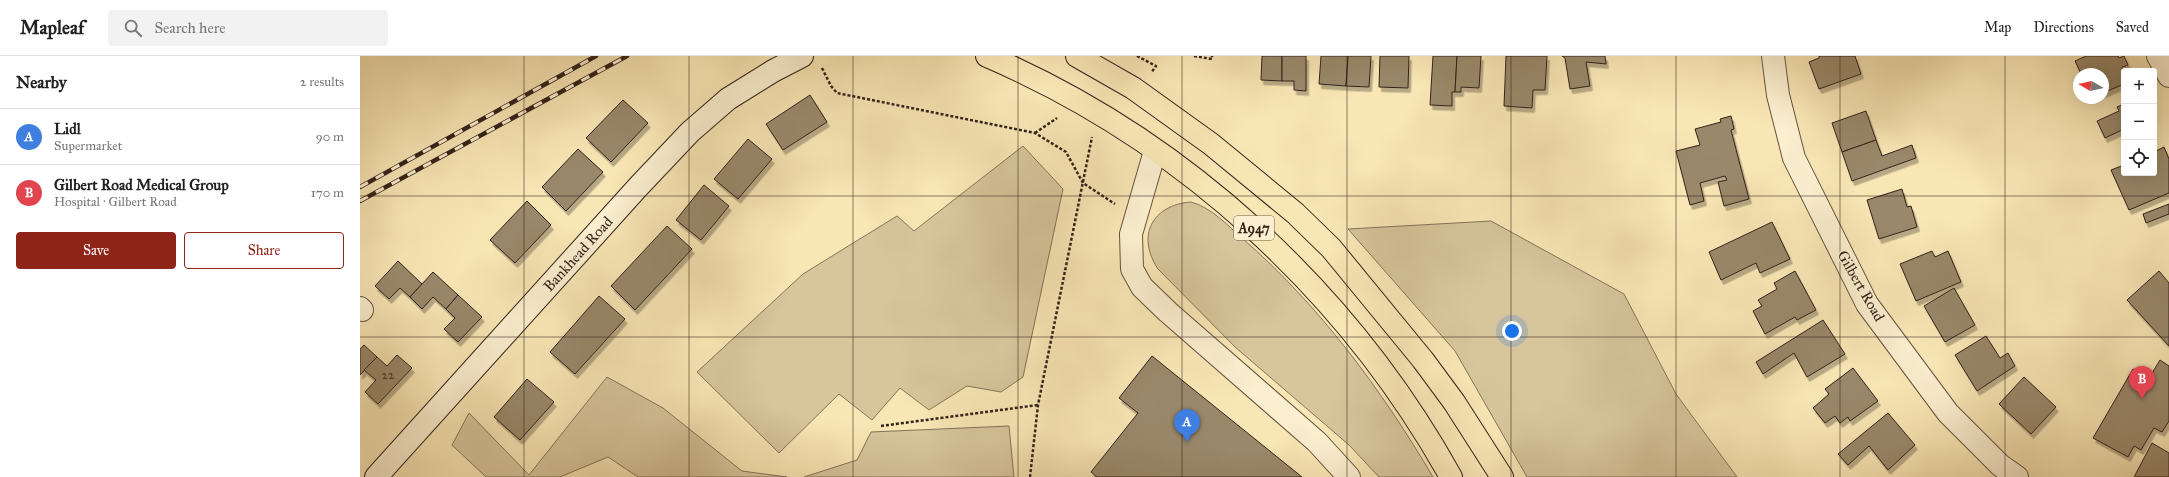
<!DOCTYPE html>
<meta charset="utf-8">
<style>
body{margin:0;font-family:"IM FELL Great Primer",serif;background:#f2f2f2;color:#222}
.controls{position:absolute;right:12px;top:12px;display:grid;overflow:hidden;border-radius:4px;box-shadow:0 4px 16px #0002}
.controls button{width:36px;height:36px;display:grid;place-items:center;padding:0;border:0;border-bottom:1px solid #e0e0e0;background:#fff;color:#222;font:20px sans-serif}
.compass{position:absolute;left:1713px;top:12px;width:36px;height:36px;border-radius:50%;background:#fff;box-shadow:0 4px 16px #0002;rotate:279deg}
.you{position:absolute;left:1152px;top:275px;width:14px;height:14px;margin:-10px;border:3px solid #fff;border-radius:50%;background:#1a73e8;box-shadow:0 0 0 6px #1a73e833}
.badge{display:grid;place-items:center;width:26px;height:26px;border-radius:50%;background:#8f2418;color:#fff;font-size:13px;font-weight:700}
.pin{position:absolute;translate:-50% -33px;filter:drop-shadow(0 1px 2px #0008)}
.pin::after{content:'';position:absolute;top:21px;width:14px;height:12px;background:inherit;clip-path:polygon(0 0,100% 0,50% 100%)}
.list{margin:0;padding:0;list-style:none}
h2{display:flex;justify-content:space-between;align-items:center;height:52px;margin:0;padding:0 16px;font-size:17px}
h2 small{font-size:13px;font-weight:400;color:#767676}
.list li{display:grid;grid-template-columns:26px 1fr auto;gap:12px;align-items:center;box-sizing:border-box;height:56px;padding:0 16px;border-top:1px solid #e0e0e0}
.list b{display:block;font-size:15px;white-space:nowrap}
.list p{margin:0;font-size:13px;white-space:nowrap;color:#767676}
.list em{font-size:13px;font-style:normal;color:#767676}
.actions{display:flex;gap:8px;padding:12px 16px}
.actions a{flex:1;padding:9px 0;border:1px solid #8f2418;border-radius:4px;text-align:center;font-size:14px;color:#8f2418}
.actions .main{background:#8f2418;color:#fff}
.icon{flex:none;width:22px;height:22px;fill:none;stroke:currentColor;stroke-width:2;stroke-linecap:round;stroke-linejoin:round}
.map{position:relative;flex:none;width:1809px;height:421px;overflow:hidden}
header{display:flex;align-items:center;gap:24px;box-sizing:border-box;height:56px;padding:0 20px;background:#fff;border-bottom:1px solid #e0e0e0}
header strong{font-size:19px}
nav{display:flex;gap:22px;margin-inline-start:auto;font-size:14px}
.search{width:280px;height:36px;background:#f2f2f2;display:flex;align-items:center;gap:10px;box-sizing:border-box;padding:0 14px;border-radius:4px;color:#767676;font-size:15px}
main{display:flex}
aside{flex:1;background:#fff}
.map>svg:first-child{display:block}
.green{fill:#d7c59b;stroke:#84745a}
.building{fill:#99886b;stroke:#32221a;filter:url(#shadow)}
.lines{fill:none;stroke-linecap:round;stroke-linejoin:round}
.street-casing{stroke:#645341;stroke-width:24}
.secondary-casing{stroke:#32221a;stroke-width:24}
.primary-casing{stroke:#32221a;stroke-width:24}
.path{stroke:#32221a;stroke-width:2.5;stroke-dasharray:3 2;stroke-linecap:butt}
.street{stroke:#fbefcf;stroke-width:22}
.secondary{stroke:#fbefcf;stroke-width:22}
.primary{stroke:#f9e6b5;stroke-width:22}
.rail-casing{stroke:#32221a;stroke-width:4.5}
.rail{stroke:#fbefcf;stroke-width:3;stroke-dasharray:9;stroke-linecap:butt}
.grid{fill:none;stroke:#32221a;stroke-width:1;stroke-opacity:0.55}
.labels{text-anchor:middle;dominant-baseline:central;stroke-width:3;stroke-linejoin:round;paint-order:stroke}
.number-label{font-size:13px;fill:#4c3c2e}
.shield{fill:#fbefcf;stroke:#6e6050;stroke-width:1}
.shield-label{font-size:14px;font-weight:bold;fill:#32221a}
.street-label{font-size:15px;fill:#32221a;stroke:#fbefcf}
</style>
<header>
<strong>Mapleaf</strong>
<div class="search"><svg class="icon" aria-label="search" viewBox="0 0 24 24"><circle cx="10" cy="10" r="6"/><path d="M15 15l6 6"/></svg>Search here</div>
<nav><a>Map</a><a>Directions</a><a>Saved</a></nav>
</header>
<main>
<aside>
<h2>Nearby<small>2 results</small></h2>
<ul class="list">
<li><span class="badge" style="background:#3f7fe0">A</span><div><b>Lidl</b><p>Supermarket</p></div><em>90 m</em></li>
<li><span class="badge" style="background:#e0444e">B</span><div><b>Gilbert Road Medical Group</b><p>Hospital · Gilbert Road</p></div><em>170 m</em></li>
</ul>
<div class="actions"><a class="main">Save</a><a>Share</a></div>
</aside>
<div class="map">
<svg width="1809" height="421" viewBox="0 0 1809 421">
<defs>
<filter id="shadow"><feDropShadow dx="2.5" dy="4.5" stdDeviation="0" flood-color="#0004"/></filter>
</defs>
<rect width="100%" height="100%" fill="#f9e6b5"/>
<filter id="stains"><feTurbulence type="fractalNoise" baseFrequency=".005" numOctaves="4"/><feColorMatrix values="0 0 0 0 .2 0 0 0 0 .09 0 0 0 0 .02 0 0 0 .5 -.17"/></filter>
<radialGradient id="worn" r=".72"><stop offset=".6" stop-color="#630" stop-opacity="0"/><stop offset="1" stop-color="#630" stop-opacity=".3"/></radialGradient>
<g class="green">
<path d="M663 90 703 133 663 321 641 336 607 330 569 354 540 332 512 364 479 338 419 397 337 316 443 218 537 160 554 175Z"/>
<path d="M831 146C852 152 866 168 882 182 960 250 1021 333 1073 421H1019L989 389 875 291 798 213C776 180 792 149 831 146Z"/>
<path d="M1131 165 1264 238 1316 338 1377 421H1167L1095 295 988 173Z"/>
<path d="M247 321 303 352 382 415 427 421H278L248 401 200 421H126L92 389 109 357 169 419Z"/>
<path d="M649 370 654 421H444L497 404 511 376Z"/>
</g>
<g class="building">
<path d="M902 0H922V25L901 24Z"/>
<path d="M922 0H946V35L934 34V25H922Z"/>
<path d="M961 0H988L986 30 959 28Z"/>
<path d="M988 0H1011L1009 31 986 30Z"/>
<path d="M1020 0H1049L1048 32 1019 31Z"/>
<path d="M1073 0H1097L1095 36H1092V50L1070 49Z"/>
<path d="M1097 0H1121L1119 32 1101 31V36H1095Z"/>
<path d="M1146 0H1187L1185 34H1173L1172 52 1144 50Z"/>
<path d="M1202 0H1245L1246 8 1226 6 1230 30 1210 33 1205 2Z"/>
<path d="M1459 0H1495L1501 18 1459 33 1449 6 1459 2Z"/>
<path d="M1726 0H1758L1759 2 1764 0 1768 9 1762 11 1764 28 1743 37V18H1721L1715 5Z"/>
<path d="M450 39 467 66 423 94 406 68Z"/>
<path d="M263 44 288 67 251 106 226 82Z"/>
<path d="M1764 48V73L1745 82 1737 65 1759 55 1757 51Z"/>
<path d="M1506 55 1516 84 1482 96 1472 67Z"/>
<path d="M1371 60 1374 73 1371 74 1389 143 1364 150 1358 126 1367 124 1365 120 1340 127 1344 145 1330 149 1316 95 1340 89 1335 73 1361 66 1360 63Z"/>
<path d="M388 83 412 103 378 143 354 123Z"/>
<path d="M1516 84 1522 100 1552 89 1556 102 1492 125 1482 96Z"/>
<path d="M1804 91 1809 103V137L1769 154 1751 114 1764 109V117H1794V96Z"/>
<path d="M218 93 243 116 206 155 182 131Z"/>
<path d="M344 129 369 150 341 184 316 164Z"/>
<path d="M1542 133 1547 151 1551 150 1557 171 1519 183 1507 144Z"/>
<path d="M167 145 191 169 155 207 130 184Z"/>
<path d="M1809 148V158L1786 167 1783 158Z"/>
<path d="M1412 166 1430 203 1400 217 1396 207 1361 224 1349 196Z"/>
<path d="M307 170 332 193 275 254 251 230Z"/>
<path d="M1572 195 1575 201 1588 195 1601 226 1556 245 1540 208Z"/>
<path d="M38 205 62 228 50 241 40 232 29 243 15 230Z"/>
<path d="M1435 215 1456 254 1437 264 1435 261 1405 278 1393 255 1402 250 1398 244 1417 233 1414 227Z"/>
<path d="M1799 215 1809 227V290L1767 244Z"/>
<path d="M73 216 98 239 86 253 73 241 62 253 50 241Z"/>
<path d="M1594 232 1615 269 1585 286 1564 250Z"/>
<path d="M98 239 122 261 98 286 84 273 95 262 86 253Z"/>
<path d="M239 240 265 263 215 318 190 296Z"/>
<path d="M1463 264 1485 298 1447 321 1434 297 1403 318 1396 306Z"/>
<path d="M1626 280 1640 302 1648 297 1655 310 1617 335 1595 299Z"/>
<path d="M4 289 17 301 0 319V293Z"/>
<path d="M37 299 52 312 18 348 5 336 16 324 4 314 17 301 27 310Z"/>
<path d="M792 300 942 421H737L731 416 778 357 759 342Z"/>
<path d="M1800 304 1809 310V365L1802 376 1794 372 1781 394 1774 390 1768 401 1733 382 1773 313 1789 322Z"/>
<path d="M1493 312 1518 345 1490 365 1488 361 1480 367 1475 360 1465 367 1453 352 1469 338 1465 333Z"/>
<path d="M1664 321 1696 351 1671 378 1639 348Z"/>
<path d="M167 323 194 346 160 384 134 361Z"/>
<path d="M1528 357 1555 389 1528 414 1509 390 1488 409 1478 398Z"/>
<path d="M1792 387 1809 397V421H1774Z"/>
</g>
<g class="lines">
<defs>
<g id="street">
<path d="M1413 0 1418 39 1434 102 1507 248 1588 357 1640 409 1657 421"/>
<path d="M1798 0 1809 20"/>
<path d="M795 95 771 178 772 213 782 231 808 256 957 386 989 421"/>
<path d="M0 252 2 254"/>
</g>
<path id="secondary" d="M16 421 278 131 330 76 368 43 413 15 442 0"/>
<g id="primary">
<path d="M627 0C823 84 988 236 1091 421"/>
<path d="M717 0 773 32 851 88 935 157 971 192 1063 304 1094 346 1142 421"/>
</g>
</defs>
<use href="#street" class="street-casing"/>
<use href="#secondary" class="secondary-casing"/>
<use href="#primary" class="primary-casing"/>
<g class="path">
<path d="M777 0 796 10 791 17"/>
<path d="M834 0 852 3V0"/>
<path d="M462 12 471 30 477 37 675 77 706 96 723 127 755 148"/>
<path d="M675 77 697 62"/>
<path d="M521 370 678 349"/>
<path d="M670 421 678 349 732 81"/>
</g>
<use href="#street" class="street"/>
<use href="#secondary" class="secondary"/>
<use href="#primary" class="primary"/>
<defs>
<g id="rail">
<path d="M0 131 236 0"/>
<path d="M0 145 267 0"/>
</g>
</defs>
<use href="#rail" class="rail-casing"/>
<use href="#rail" class="rail"/>
</g>
<path class="grid" d="M164 0V421M329 0V421M493 0V421M658 0V421M822 0V421M987 0V421M1151 0V421M1316 0V421M1480 0V421M1645 0V421M0 140H1809M0 281H1809"/>
<g class="labels">
<g class="number-label">
<text x="28" y="319">22</text>
</g>
<rect class="shield" x="874" y="160" width="40" height="24" rx="3"/>
<g class="shield-label">
<text x="894" y="172">A947</text>
</g>
<g class="street-label">
<text transform="translate(218 198) rotate(-48)">Bankhead Road</text>
<text transform="translate(1501 230) rotate(60)">Gilbert Road</text>
</g>
</g>
<rect width="100%" height="100%" filter="url(#stains)"/>
<rect width="100%" height="100%" fill="url(#worn)"/>
</svg>
<div class="controls">
<button>+</button>
<button>−</button>
<button><svg class="icon" aria-label="locate" viewBox="0 0 24 24"><circle cx="12" cy="12" r="6"/><path d="M12 2v4M12 18v4M2 12h4M18 12h4"/></svg></button>
</div>
<svg class="compass" viewBox="-18 -18 36 36"><path d="M0-13l5 13h-10z" fill="#e53935"/><path d="M0 13l5-13h-10z" fill="#767676"/></svg>
<div class="you"></div>
<div class="pin badge" style="left:827px;top:386px;background:#3f7fe0">A</div>
<div class="pin badge" style="left:1782px;top:343px;background:#e0444e">B</div>
</div>
</main>
